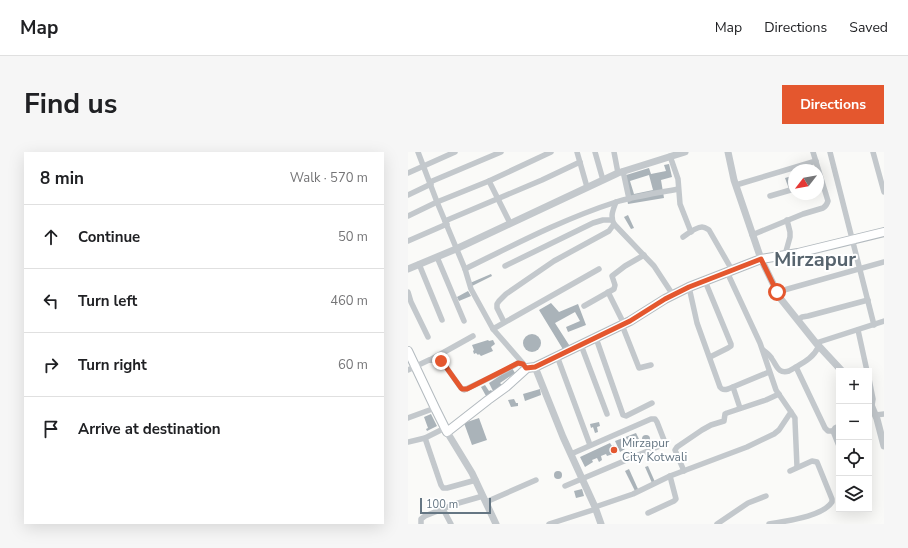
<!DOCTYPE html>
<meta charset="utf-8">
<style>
body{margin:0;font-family:"Nunito Sans",sans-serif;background:#f6f6f6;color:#202124}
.controls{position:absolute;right:12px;bottom:12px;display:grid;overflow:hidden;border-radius:0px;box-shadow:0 4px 16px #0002}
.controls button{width:36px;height:36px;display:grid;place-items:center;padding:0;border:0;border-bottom:1px solid #e0e0e0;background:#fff;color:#202124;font:20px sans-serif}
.compass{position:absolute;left:380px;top:12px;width:36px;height:36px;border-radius:50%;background:#fff;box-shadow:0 4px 16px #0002;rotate:239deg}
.scale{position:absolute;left:12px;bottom:10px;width:71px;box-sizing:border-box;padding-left:4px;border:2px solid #657683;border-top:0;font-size:11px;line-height:14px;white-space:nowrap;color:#657683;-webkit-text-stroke:3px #fff;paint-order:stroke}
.stop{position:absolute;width:12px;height:12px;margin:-9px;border:3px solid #e4572e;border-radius:50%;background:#fff}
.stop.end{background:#e4572e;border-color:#fff;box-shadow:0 1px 4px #0008}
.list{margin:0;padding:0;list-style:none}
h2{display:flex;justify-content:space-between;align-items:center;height:52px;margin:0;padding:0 16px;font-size:17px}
h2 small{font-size:13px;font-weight:400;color:#757577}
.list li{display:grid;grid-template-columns:26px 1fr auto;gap:12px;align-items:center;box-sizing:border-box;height:64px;padding:0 16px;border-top:1px solid #e0e0e0}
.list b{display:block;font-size:15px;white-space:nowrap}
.list em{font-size:13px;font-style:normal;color:#757577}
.icon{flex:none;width:22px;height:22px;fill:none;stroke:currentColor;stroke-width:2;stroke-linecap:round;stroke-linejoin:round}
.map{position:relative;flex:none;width:476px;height:372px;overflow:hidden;border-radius:0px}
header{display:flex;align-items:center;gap:24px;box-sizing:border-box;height:56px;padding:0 20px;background:#fff;border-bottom:1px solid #e0e0e0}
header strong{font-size:19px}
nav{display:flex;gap:22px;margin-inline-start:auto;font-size:14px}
.intro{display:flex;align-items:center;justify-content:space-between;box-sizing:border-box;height:96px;padding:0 24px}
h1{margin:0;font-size:28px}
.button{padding:10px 18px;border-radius:0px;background:#e4572e;color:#fff;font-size:14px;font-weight:700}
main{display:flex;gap:24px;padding:0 24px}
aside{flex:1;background:#fff;border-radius:0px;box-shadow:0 4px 16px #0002}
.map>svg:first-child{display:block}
.building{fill:#aab3b9;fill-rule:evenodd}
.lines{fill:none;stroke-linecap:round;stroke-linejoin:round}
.secondary-casing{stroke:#b3babf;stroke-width:10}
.minor{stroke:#c3c8cc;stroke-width:5.5}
.tertiary{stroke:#c3c8cc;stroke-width:7}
.secondary{stroke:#fff;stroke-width:8}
.route{stroke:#e4572e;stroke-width:5}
.poi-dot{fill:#e4572e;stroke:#fff;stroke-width:1.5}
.labels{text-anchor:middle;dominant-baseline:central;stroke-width:4;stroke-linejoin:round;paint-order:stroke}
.poi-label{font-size:12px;fill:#657683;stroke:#fff;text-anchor:start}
.town-label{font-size:20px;font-weight:bold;fill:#57646e;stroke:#fff}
</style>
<header>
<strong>Map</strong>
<nav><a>Map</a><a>Directions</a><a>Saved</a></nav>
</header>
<div class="intro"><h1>Find us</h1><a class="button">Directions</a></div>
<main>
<aside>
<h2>8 min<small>Walk · 570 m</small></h2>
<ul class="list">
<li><svg class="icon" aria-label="ahead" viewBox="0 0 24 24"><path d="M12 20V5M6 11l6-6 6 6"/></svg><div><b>Continue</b></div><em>50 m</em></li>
<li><svg class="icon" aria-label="left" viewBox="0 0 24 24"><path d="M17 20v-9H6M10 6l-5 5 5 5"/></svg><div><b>Turn left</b></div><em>460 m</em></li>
<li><svg class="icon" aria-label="right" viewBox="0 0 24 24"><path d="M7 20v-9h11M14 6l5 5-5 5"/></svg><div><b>Turn right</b></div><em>60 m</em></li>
<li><svg class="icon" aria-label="arrive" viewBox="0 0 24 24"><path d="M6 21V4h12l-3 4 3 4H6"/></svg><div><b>Arrive at destination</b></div></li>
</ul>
</aside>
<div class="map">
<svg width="476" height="372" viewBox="0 0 476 372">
<rect width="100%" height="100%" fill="#fafaf8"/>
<g class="building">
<path d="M261 12 264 25 253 28 256 46 220 52 215 24 241 16 243 22 258 19 256 13ZM241 23 245 38 226 42 222 29Z"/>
<path d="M384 24 386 29V36L381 37 377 26Z"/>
<path d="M220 63 226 76 223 77 216 65Z"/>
<path d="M83 122 84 124 64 134 62 131Z"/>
<path d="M60 139 63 144 51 149 49 145Z"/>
<path d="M143 151 151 160 170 152 178 173 160 180 158 175 172 169 167 160 147 171 163 196 156 199 131 158Z"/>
<circle cx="124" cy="191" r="9"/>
<path d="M80 188 81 189 85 188 87 192 83 195 85 199 73 204 71 202 70 203 68 201 66 202 65 199 66 198 64 193Z"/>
<path d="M104 216 107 221 92 231 94 233 85 239 81 231Z"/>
<path d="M77 233 81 239 83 238 85 240 78 244 73 235Z"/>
<path d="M132 237 133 243 117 249 115 242Z"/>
<path d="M106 247 108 251H110V254L103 255 100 248Z"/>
<path d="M23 262 29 274 19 279 18 277 20 276 16 265Z"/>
<path d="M71 266 79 288 64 293 56 271Z"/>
<path d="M191 270 192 274 189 275 190 280 187 281 185 275 183 276 182 272Z"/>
<path d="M228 281 233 291 229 293 226 288 221 290 222 293 220 294 218 291 215 293 217 297 212 300 207 289Z"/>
<circle cx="238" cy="287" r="4"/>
<path d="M202 291 204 294 206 293 207 297 205 299V302L199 304 198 302 193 304 194 308 191 310 189 306 184 308 185 310 177 315 172 305Z"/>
<path d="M240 314 247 330 244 331 237 315Z"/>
<path d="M221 317 230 337 227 339 217 319Z"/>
<circle cx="150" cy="323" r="4"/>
<path d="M174 337 176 344 168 346 166 339Z"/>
</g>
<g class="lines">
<defs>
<path id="secondary" d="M0 199 27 256 39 280 80 248 98 235 119 216 127 215 222 169 257 147 281 135 353 107 390 101 476 80"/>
</defs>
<use href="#secondary" class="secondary-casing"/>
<g class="minor">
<path d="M10 0 29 50 57 117 63 137 85 177 119 216"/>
<path d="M169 0 179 35"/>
<path d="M187 0 195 28"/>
<path d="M206 0 210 21"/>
<path d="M422 0 466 173"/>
<path d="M465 0 476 40"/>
<path d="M262 4 270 27 272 52 283 80"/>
<path d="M215 19 221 47"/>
<path d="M0 21 47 0"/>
<path d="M81 29 102 71"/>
<path d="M22 30 93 0"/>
<path d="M328 33 408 9"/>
<path d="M0 43 23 32"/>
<path d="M362 44 386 37"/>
<path d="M208 50C205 58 202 64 206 72L246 114 265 143"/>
<path d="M0 64 29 50 81 29 143 0"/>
<path d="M37 69 134 28 172 10"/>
<path d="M344 83 395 62 415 56C418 54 419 53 420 49L405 0"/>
<path d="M275 85C279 82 289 75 294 75 297 75 298 76 301 78L324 118"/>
<path d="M0 89 39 72"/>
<path d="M377 103 382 85V80L379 68"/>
<path d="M29 105 56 169"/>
<path d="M11 112 34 168"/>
<path d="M97 114 185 71 195 68H204"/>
<path d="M57 117C106 93 155 67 208 50 228 44 250 41 270 37"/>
<path d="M297 129 323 192V194L320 196 302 205"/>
<path d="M281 135 289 171 312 235C314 238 316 238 320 237L361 220"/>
<path d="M0 140 3 150 20 185"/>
<path d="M200 140 216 172"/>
<path d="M369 140 476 110"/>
<path d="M176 154 206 137 207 133 204 124 217 114 236 103"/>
<path d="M390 168 394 165 400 164 460 148"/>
<path d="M96 170 89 156V152L91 149 98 142 146 109 201 79 206 72"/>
<path d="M214 173 231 216 243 213"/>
<path d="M85 177 191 117"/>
<path d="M450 178 459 219"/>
<path d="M188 186 215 263 218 264 244 251"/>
<path d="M408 191 476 169"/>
<path d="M173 193 199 262"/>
<path d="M355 198C359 201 362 203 364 207 369 214 370 222 381 219 394 211 404 208 411 194"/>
<path d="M149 204 182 293"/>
<path d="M22 208 65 184"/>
<path d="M388 215 417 276 420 279H425"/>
<path d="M0 218 21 208 33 209 38 215 53 236 56 238 98 218 110 211 115 212"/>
<path d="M461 227 465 247 464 253"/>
<path d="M325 235 332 256"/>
<path d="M383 260 387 266V269L389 315"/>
<path d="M468 263 476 262"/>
<path d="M0 266 27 256"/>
<path d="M431 274 427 276 425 279 431 294"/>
<path d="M17 286 33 333 35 336H39L68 328"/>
<path d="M0 290 17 286 37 276"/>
<path d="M276 319 267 298 269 295 294 278 303 273 316 269 317 262 319 261 358 248 371 242"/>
<path d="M157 334 254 293 256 291V288L249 270 247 267H243L163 302"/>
<path d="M78 350 128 328"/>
<path d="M187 355 225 342 262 324 339 295 366 282 371 278 383 260 368 238 352 191 319 120"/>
<path d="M35 357 43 372"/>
<path d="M240 361 266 349 268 347 262 324"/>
<path d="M13 372V367L17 364 47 352 75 344"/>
<path d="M141 372 188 357"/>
<path d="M309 372 340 351 358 344"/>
<path d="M361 372C377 369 414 365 424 350V347L409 310 404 309 382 319"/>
</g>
<g class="tertiary">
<path d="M320 0 326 28 353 107 372 146 408 191 434 219"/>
<path d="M0 117 48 97 210 21 277 0"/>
<path d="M127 215 155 285 187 355 193 372"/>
<path d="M461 248 469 267 476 294"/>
<path d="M39 280 64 321 88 372"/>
</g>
<use href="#secondary" class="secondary"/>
</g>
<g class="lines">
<path class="route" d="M33 209 38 215 53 236 54 237H59L110 211 115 212 118 216 127 215 222 169 257 147 281 135 353 107 369 140"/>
</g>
<circle class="poi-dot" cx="206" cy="298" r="4"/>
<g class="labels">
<g class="poi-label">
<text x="214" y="291">Mirzapur<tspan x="214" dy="14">City Kotwali</tspan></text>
</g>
<g class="town-label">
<text x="407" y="107">Mirzapur</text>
</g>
</g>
</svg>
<div class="controls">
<button>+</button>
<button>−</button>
<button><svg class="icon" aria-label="locate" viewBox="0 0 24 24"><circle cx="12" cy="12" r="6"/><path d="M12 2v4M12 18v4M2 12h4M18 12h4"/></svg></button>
<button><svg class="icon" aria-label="layers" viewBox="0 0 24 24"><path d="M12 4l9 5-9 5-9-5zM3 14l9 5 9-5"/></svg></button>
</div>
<svg class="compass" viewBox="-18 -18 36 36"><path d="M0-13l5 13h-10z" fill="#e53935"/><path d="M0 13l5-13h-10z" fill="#757577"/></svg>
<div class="scale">100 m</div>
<div class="stop" style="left:369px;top:140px"></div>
<div class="stop end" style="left:33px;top:209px"></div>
</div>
</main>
